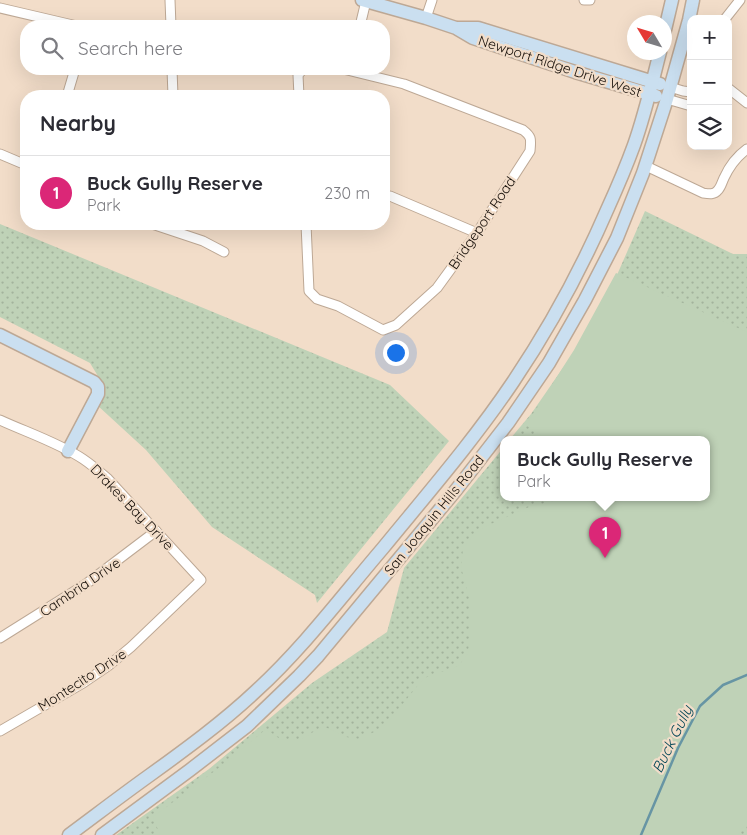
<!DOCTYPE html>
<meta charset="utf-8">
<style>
body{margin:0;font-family:Quicksand,sans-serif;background:#f7f7f7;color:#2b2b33}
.controls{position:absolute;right:15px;top:15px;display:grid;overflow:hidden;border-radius:10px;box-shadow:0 5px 20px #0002}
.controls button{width:45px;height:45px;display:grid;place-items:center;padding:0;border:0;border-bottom:1px solid #e1e1e2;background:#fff;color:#2b2b33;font:25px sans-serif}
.compass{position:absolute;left:627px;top:15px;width:45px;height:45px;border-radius:50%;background:#fff;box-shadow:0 5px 20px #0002;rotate:308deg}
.you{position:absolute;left:395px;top:352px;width:18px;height:18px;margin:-12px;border:4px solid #fff;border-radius:50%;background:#1a73e8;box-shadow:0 0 0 8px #1a73e833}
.badge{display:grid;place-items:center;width:32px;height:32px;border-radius:50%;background:#db2777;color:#fff;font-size:16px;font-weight:700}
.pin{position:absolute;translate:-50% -41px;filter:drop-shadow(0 1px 2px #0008)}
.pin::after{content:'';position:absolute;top:26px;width:18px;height:15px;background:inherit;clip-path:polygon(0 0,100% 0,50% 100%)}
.popup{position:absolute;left:500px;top:436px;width:210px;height:65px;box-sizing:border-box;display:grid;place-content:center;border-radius:10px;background:#fff;filter:drop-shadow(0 1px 4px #0005);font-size:16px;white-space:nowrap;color:#7c7c81}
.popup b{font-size:19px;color:#2b2b33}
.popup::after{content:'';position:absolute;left:50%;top:100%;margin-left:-10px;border:10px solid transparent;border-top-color:#fff}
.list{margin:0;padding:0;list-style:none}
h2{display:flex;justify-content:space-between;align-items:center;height:65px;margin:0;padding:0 20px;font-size:21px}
h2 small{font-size:16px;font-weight:400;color:#7c7c81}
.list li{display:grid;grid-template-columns:32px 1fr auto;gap:15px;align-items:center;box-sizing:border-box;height:75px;padding:0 20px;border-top:1px solid #e1e1e2}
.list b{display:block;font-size:19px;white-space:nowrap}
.list p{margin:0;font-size:16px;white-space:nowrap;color:#7c7c81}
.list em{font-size:16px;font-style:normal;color:#7c7c81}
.icon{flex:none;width:28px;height:28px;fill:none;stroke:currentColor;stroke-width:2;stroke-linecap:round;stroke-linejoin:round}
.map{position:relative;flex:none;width:747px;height:835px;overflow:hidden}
.search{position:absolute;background:#fff;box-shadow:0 5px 20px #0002;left:20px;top:20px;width:370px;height:55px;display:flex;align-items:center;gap:12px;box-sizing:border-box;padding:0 18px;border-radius:20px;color:#7c7c81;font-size:19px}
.panel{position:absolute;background:#fff;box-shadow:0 5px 20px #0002;left:20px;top:90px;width:370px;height:140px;border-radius:20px}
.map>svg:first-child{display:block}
.grass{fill:url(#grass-dots)}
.park{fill:#bfd2b7}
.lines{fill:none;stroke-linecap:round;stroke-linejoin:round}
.stream{stroke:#6795a4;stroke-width:2.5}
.street-casing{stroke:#bda895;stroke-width:11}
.secondary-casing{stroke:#bda895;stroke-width:15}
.street{stroke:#fff;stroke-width:9}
.secondary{stroke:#cadff0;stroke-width:12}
.labels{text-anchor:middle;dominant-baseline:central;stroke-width:4.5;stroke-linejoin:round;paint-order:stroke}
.street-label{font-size:14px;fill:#160f09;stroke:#f2ddc9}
.water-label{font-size:15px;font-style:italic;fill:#004556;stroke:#f2ddc9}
</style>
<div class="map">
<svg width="747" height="835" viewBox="0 0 747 835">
<defs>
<pattern id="grass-dots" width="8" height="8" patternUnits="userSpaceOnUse" patternTransform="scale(1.25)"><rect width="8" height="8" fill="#bfd2b7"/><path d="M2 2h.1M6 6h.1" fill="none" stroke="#a3b39c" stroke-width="1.8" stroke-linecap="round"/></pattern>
</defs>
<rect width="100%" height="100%" fill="#f2ddc9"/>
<g class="grass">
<path d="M645 211 733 254H747V835H116L209 769 312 683 387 632 404 568 504 447V497H706V439H510L531 414 599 316Z"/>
<path d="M0 224 390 385 449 441 317 603 315 595 212 527 146 450 97 405 104 386 90 363 0 317Z"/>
</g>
<path class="park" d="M616 273 747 332V821L738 835H160L153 817 224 764 266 729 280 739 300 740 323 726 346 737 360 739 384 727 423 679 433 674 453 669 460 664 468 653 469 644V598L461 567 463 549 474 534 484 527 529 507 569 497H706V439H546L526 425 574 350Z"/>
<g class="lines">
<path class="stream" d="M641 835 678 748 700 706 723 685 747 675"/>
<defs>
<g id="street">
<path d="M170 0 171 26"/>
<path d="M584 0H590"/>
<path d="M0 8 77 26"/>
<path d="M426 18 432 0"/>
<path d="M725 19 740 0"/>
<path d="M360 26 366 1"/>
<path d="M172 69 173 96"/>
<path d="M670 87 683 91 691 92"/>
<path d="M728 88 747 103"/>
<path d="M67 96 75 69"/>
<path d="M299 96 298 75 303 69"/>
<path d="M667 99 691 106"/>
<path d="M0 154 26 165"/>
<path d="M646 166 703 193C709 194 714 195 718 190 721 187 722 182 724 178 729 167 736 157 747 149"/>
<path d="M390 196 477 233"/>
<path d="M152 224 203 241 224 252"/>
<path d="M306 224 309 291 317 299 338 306 383 330 396 325 437 288 477 233 530 151C531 139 532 137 523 130L404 84 343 69"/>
<path d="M0 420C26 432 59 443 83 459 92 465 100 472 108 479L201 580 131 647 108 666 83 683 0 731"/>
<path d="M0 638 86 584 156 531"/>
</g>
<g id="secondary">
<path d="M362 0 426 18 456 28 473 38 575 72 656 96"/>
<path d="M458 28H478L660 84"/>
<path d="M664 34 672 0"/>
<path d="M0 335 94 382 98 387V394L68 451"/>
<path d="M69 835C96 815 122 795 150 775 186 749 223 722 256 691 303 648 342 596 383 548 428 493 474 440 513 382 550 327 581 270 607 210 617 188 626 167 634 145 645 114 652 83 660 52"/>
<path d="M102 835 190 770 247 726 299 676 318 656 456 490 508 423 549 363 585 300 617 238 643 173 667 99 689 20 693 0"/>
</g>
</defs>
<use href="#street" class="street-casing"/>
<use href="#secondary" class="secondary-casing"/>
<use href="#street" class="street"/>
<use href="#secondary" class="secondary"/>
</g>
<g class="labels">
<g class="street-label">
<text transform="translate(560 66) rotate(18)">Newport Ridge Drive West</text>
<text transform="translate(482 223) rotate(-56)">Bridgeport Road</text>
<text transform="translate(132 507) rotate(46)">Drakes Bay Drive</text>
<text transform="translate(434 515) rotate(-51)">San Joaquin Hills Road</text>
<text transform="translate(80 587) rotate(-34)">Cambria Drive</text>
<text transform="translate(82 680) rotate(-33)">Montecito Drive</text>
</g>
<g class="water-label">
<text transform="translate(672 739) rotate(-64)">Buck Gully</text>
</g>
</g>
</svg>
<div class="controls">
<button>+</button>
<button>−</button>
<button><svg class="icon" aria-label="layers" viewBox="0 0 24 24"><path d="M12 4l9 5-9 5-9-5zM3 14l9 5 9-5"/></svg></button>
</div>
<svg class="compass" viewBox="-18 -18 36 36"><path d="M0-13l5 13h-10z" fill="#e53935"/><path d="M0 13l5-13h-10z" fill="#7c7c81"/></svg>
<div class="you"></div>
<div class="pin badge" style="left:605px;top:558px">1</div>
<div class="popup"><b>Buck Gully Reserve</b>Park</div>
<div class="search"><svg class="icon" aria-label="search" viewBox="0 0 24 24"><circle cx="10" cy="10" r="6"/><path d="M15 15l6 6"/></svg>Search here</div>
<section class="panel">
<h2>Nearby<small></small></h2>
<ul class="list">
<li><span class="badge">1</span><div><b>Buck Gully Reserve</b><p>Park</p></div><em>230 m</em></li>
</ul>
</section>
</div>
